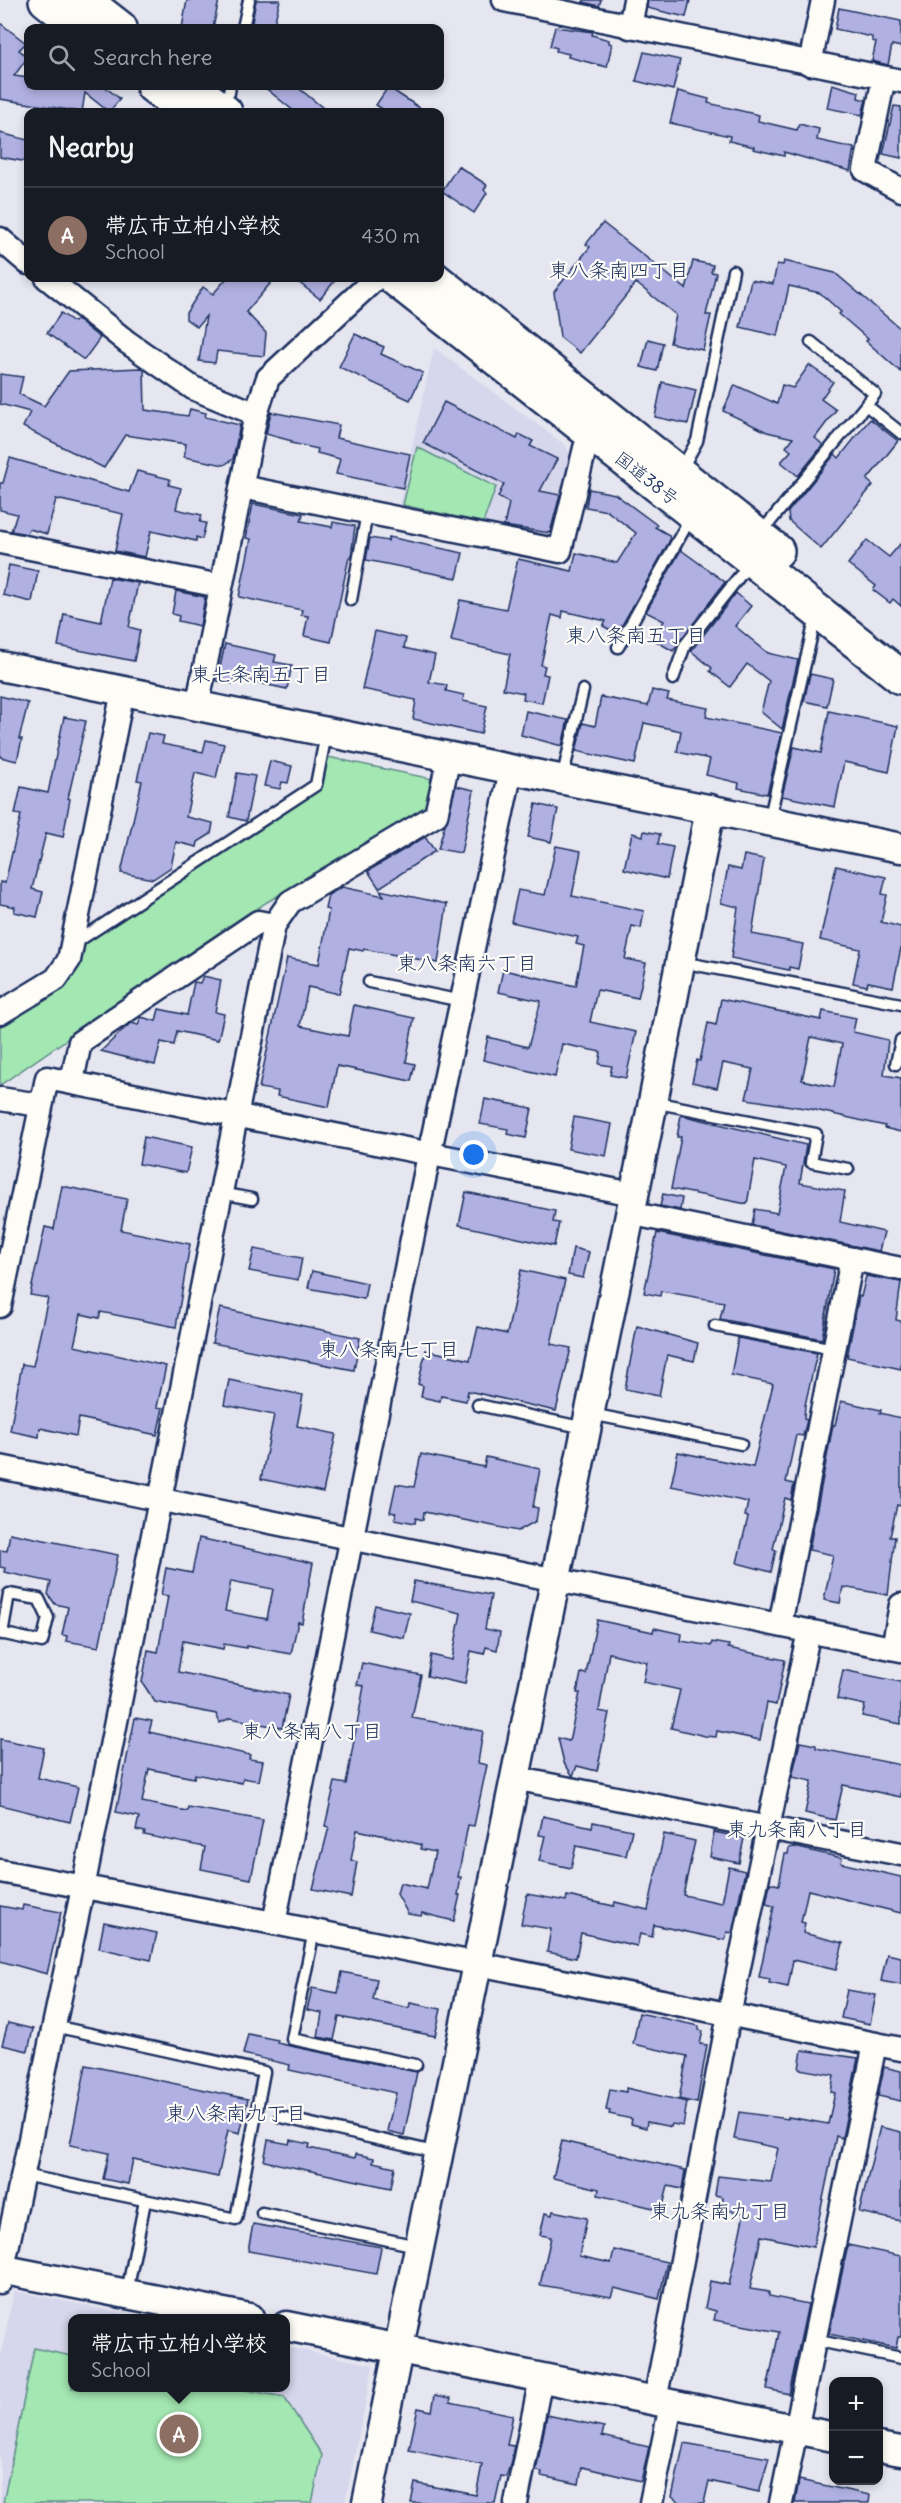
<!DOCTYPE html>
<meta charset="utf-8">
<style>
body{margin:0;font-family:Delius,"Klee One",sans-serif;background:#242831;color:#f1f3f6}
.controls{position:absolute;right:18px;bottom:18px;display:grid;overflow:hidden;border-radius:12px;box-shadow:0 3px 9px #0003}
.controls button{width:54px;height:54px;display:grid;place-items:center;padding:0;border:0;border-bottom:2px solid #363941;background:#171b24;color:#f1f3f6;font:30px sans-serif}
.you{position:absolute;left:474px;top:1155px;width:21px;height:21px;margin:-15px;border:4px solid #fff;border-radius:50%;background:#1a73e8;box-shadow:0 0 0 9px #1a73e833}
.badge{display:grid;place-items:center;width:39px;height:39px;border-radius:50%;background:#d1495b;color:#fff;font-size:20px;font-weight:700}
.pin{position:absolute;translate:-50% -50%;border:3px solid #fff;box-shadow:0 2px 6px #0006}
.popup{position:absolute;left:68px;top:2314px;width:222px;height:78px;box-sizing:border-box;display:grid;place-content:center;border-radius:12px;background:#171b24;filter:drop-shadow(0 2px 4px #0005);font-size:20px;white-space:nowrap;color:#9ea1a6}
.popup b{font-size:22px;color:#f1f3f6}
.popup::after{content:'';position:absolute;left:50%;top:100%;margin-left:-12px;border:12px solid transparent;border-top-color:#171b24}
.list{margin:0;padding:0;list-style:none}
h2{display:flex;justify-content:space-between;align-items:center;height:78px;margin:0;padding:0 24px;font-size:26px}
h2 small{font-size:20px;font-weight:400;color:#9ea1a6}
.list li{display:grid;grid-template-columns:39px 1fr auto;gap:18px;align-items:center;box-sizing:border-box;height:96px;padding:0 24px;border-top:2px solid #363941}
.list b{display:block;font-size:22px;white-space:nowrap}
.list p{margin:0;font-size:20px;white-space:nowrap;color:#9ea1a6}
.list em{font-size:20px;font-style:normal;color:#9ea1a6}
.icon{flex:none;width:33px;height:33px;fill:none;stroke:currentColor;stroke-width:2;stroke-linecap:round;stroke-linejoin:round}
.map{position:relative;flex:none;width:901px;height:2503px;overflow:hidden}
.search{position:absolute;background:#171b24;box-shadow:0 3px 9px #0003;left:24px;top:24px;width:420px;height:66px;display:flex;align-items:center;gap:15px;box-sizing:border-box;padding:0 21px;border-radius:12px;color:#9ea1a6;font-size:22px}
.panel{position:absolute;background:#171b24;box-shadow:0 3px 9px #0003;left:24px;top:108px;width:420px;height:174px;border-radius:12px}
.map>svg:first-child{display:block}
.built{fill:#d6d6ec}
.green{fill:#a3e7b2;stroke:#5f8b88;stroke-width:1.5}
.building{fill:#b0b1e2;stroke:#1b2f5e;stroke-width:1.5;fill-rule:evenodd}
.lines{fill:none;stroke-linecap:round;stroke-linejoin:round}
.service-casing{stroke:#1b2f5e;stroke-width:15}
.minor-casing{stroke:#1b2f5e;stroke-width:27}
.tertiary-casing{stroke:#1b2f5e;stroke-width:33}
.trunk-casing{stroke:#1b2f5e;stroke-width:38}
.service{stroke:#fdfcf7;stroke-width:10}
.minor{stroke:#fdfcf7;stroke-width:22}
.tertiary{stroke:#fdfcf7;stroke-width:28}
.trunk{stroke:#fdfcf7;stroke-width:33}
.labels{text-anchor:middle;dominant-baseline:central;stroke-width:4.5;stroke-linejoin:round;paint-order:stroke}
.street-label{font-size:18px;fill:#1b2f5e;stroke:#fdfcf7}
.neighbourhood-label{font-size:20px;fill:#1b2f5e;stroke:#fdfcf7}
</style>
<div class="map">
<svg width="901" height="2503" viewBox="0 0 901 2503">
<rect width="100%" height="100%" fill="#e6e6f1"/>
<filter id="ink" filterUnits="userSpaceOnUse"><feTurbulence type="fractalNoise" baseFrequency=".0167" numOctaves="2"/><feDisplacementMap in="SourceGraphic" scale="12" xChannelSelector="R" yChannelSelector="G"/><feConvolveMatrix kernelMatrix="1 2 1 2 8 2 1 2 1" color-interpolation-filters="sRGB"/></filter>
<g filter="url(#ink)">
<g class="built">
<path d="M434 348 566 446 573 463 556 539 540 542 398 510Z"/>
<path d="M14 2291 148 2318H72V2388H286V2347L373 2365 345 2503H0V2359Z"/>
</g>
<g class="green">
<path d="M417 447 496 487 483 523 403 505Z"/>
<path d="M328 757 437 780 428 810 267 902 0 1085V1021L73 977 80 947 321 788Z"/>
<path d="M34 2348 72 2356V2388H235L284 2397 322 2455 312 2503H3Z"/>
</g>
<g class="building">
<path d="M187 0H219L213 28H182Z"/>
<path d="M256 0H280L273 28H251Z"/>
<path d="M584 0H601L599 6 583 2Z"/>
<path d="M648 0H690L686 17 647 8Z"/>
<path d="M839 8 901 21V47L892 45 888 65 872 61 876 42 872 41V37L835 29Z"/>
<path d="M0 23 26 43 19 50 28 57 14 76 28 78V86H104L120 99 109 112 85 93 82 112 0 99Z"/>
<path d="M555 27 593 32 592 35 609 40V43L612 44 607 67 568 57 569 54 556 51 557 48 550 46Z"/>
<path d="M644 52 680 60 673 90 636 81Z"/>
<path d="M832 84 859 92 858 98 866 100 862 115 827 108Z"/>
<path d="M263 86H296L328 112H295Z"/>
<path d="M388 87 426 112H387L376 105Z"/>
<path d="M678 91 709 99 708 103 759 115 758 121 797 130 799 124 819 129 817 140 854 148 850 171 784 152V156L753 149 754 147 729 141 730 136 670 123Z"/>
<path d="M894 106 901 107V158L883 154Z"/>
<path d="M0 133 28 140V162L0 157Z"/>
<path d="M458 166 487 185 484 190 487 193 474 213 442 191Z"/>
<path d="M603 223 686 289 693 261 713 265 711 272 716 273 706 315H711L703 350 670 343 676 315 636 283 580 353 560 337 554 292 590 247 586 244Z"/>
<path d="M784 261 835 273 901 329V372L866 341 868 339 839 314 841 312 820 293 789 286 778 336 740 327 751 280 773 284 777 264 783 265Z"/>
<path d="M227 278H275L246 312 266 333 264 356 217 351 215 363 199 361 206 316 197 327 186 319V313L203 287 213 294Z"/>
<path d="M293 278H337L320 299Z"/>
<path d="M61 313 74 322 76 319 100 338 84 360 47 333Z"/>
<path d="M355 334 384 347 381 354 423 373 410 400 339 367Z"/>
<path d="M648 339 663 343 657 371 641 367Z"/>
<path d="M809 365 833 382 821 399 836 410 815 438 823 445 798 476 781 462 791 451 786 447 793 438 767 432 723 411 735 385 777 404 782 385 793 388Z"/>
<path d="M141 368 144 370 145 410 188 416 190 409 206 413 205 417 240 425 233 459 224 465 184 457 186 444 125 435 104 468 23 427 30 412 0 404V374L23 377 19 394 44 406 69 371Z"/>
<path d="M662 382 696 390 688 424 655 417Z"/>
<path d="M444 402 517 439 519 434 533 441 530 446 557 459 540 491 560 495 550 533 504 526 509 503 498 497 504 484 423 443Z"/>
<path d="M271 412 339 425 336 438 410 454 403 488 336 474 340 459 317 453 318 449 291 443 292 441 266 434Z"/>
<path d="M870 419 898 441 867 480 873 485 821 549 789 521 788 512 835 454 839 458Z"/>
<path d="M10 458 129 492 137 471 170 479 169 485 181 488 176 509 202 515 200 522 206 523 202 539 196 537V541L151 531 145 557 115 551 123 514 56 499 47 534 29 529 27 534 11 531 17 514 0 510V483H3Z"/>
<path d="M589 489 615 494 657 525 655 527 669 535 670 540 617 634 603 626 606 621 563 611 562 618 552 615 541 665 545 666 543 674 548 675 542 703 523 699 524 693 503 689 510 654 451 641 460 600 506 609 518 559 572 571 576 553 617 563 636 533 607 511 586 507Z"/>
<path d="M253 504 303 514 301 521 332 527 333 522 355 526 351 557H349L331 642 304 636 308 616 301 615 302 610 239 597 251 539 246 538Z"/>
<path d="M389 537 463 553 457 578 366 560 370 538 388 541Z"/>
<path d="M867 540 889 557 901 543V606L893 599 890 603 873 590 876 586 848 564Z"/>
<path d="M681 550 725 582 673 651 652 639 664 621 646 612Z"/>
<path d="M9 565 38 571 32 602 3 595Z"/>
<path d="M110 578 138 583 129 627 140 630 134 661 58 646 64 614 101 622Z"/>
<path d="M176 591 205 597 200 626 178 621 179 616 172 614Z"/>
<path d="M736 593 751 606 735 626 768 653 798 660 782 729 761 712 769 681 747 664 730 687 710 671 712 668 691 651Z"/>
<path d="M375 631 406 638 404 648 435 655 429 682 447 685 446 691 464 695 463 701 487 706 481 734 413 719 416 700 362 689Z"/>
<path d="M225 644 276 655 274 662 292 665 287 689 235 678 233 684 217 681Z"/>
<path d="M810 674 833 679 827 706 804 701Z"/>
<path d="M652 690 669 694 667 700 708 708 706 717 782 733 767 794 738 788 739 783 706 775 710 759 677 752 681 731 644 723 635 764 576 751 583 723 595 726 601 697 648 706Z"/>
<path d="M0 696 28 703 19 739H22L17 761 0 757Z"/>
<path d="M526 711 568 720 562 746 521 735Z"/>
<path d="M829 711 898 726 889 772 844 762 835 807 782 796 794 747 821 753Z"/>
<path d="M64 717 86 721 68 798 70 799 63 837 46 833 32 889 43 892 37 917 14 912 15 907 0 904V882L5 883 21 815 15 814 21 787 48 793Z"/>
<path d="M148 733 164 736 162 744 203 752 206 740 224 744 216 778 195 773 186 817 213 823 211 834 198 842 197 847 176 842 171 867 153 879 121 873 142 781 137 780Z"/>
<path d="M270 761 292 766 288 783 282 782 280 789 264 786Z"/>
<path d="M237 773 255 776 246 821 229 817Z"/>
<path d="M456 786 474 790 461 853 438 849Z"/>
<path d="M536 804 558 809 551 842 528 837Z"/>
<path d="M644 831 660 834 658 844 673 847 667 879 624 869 632 833 643 836Z"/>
<path d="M425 837 435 851 379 888 368 871Z"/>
<path d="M556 846 581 851 572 896 644 911 641 928 632 926 625 959 646 963 638 998 597 990 590 1022 636 1032 626 1078 610 1075 612 1066 599 1064 601 1052 562 1044 555 1077 483 1060 488 1037 528 1047 541 1001 498 992 503 970 576 986 584 946 576 944 578 937 511 922 518 890 545 895Z"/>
<path d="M744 855 764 859 752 934 803 944 798 969 789 967V970L731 958 738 907 721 903 728 867 741 870Z"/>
<path d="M836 866 886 877 882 894 887 895 881 922 901 927V948L893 987 868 982 867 986 853 983 860 949 820 940Z"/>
<path d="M342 887 384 896 380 890 447 904 438 963 364 949 363 951 349 948 339 994 308 987 300 1026 348 1036 354 1005 414 1018 406 1062 415 1064 411 1081 337 1066 329 1107 277 1096 278 1091 259 1088 287 958 319 964 329 910 325 909 328 895Z"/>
<path d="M203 976 221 980 215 1012 224 1014 218 1040 177 1031 174 1045 161 1042 155 1065 101 1051 125 1028 132 1023 138 1025 141 1017 156 1021 159 1009 187 1015 194 982 200 983Z"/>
<path d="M721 999 821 1020 823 1011 856 1018 853 1032 888 1040 884 1075 901 1078V1132L884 1128 885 1126 811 1109 746 1099 753 1069 723 1063 717 1088 692 1082 697 1060 700 1061 708 1023 716 1025ZM811 1037 842 1044 834 1087 802 1080Z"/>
<path d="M485 1099 532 1108 526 1138 507 1134 508 1129 480 1124Z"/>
<path d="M681 1115 806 1145 800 1183 845 1191 840 1222 884 1232 879 1251 752 1225 755 1209 777 1213 786 1167 755 1160 747 1204 671 1189 681 1137H677Z"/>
<path d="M574 1117 612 1124 606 1156 568 1149Z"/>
<path d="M144 1137 192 1147 186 1173 139 1164Z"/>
<path d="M62 1186 127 1199 121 1230 190 1244 176 1327 101 1312 99 1318 81 1314 74 1346 166 1366 157 1407 163 1408 157 1435 79 1418 76 1436 40 1428 39 1437 10 1431 22 1364 33 1366 48 1298 30 1295 45 1227 54 1229Z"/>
<path d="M466 1192 555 1211 553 1222 559 1223 554 1246 459 1225Z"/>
<path d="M663 1194 682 1198 680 1210 660 1206Z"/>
<path d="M657 1233 834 1269 822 1339 720 1319 724 1302 661 1291 660 1296 644 1293Z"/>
<path d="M573 1248 589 1252 583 1278 568 1275Z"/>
<path d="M254 1249 302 1258 298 1280 249 1271Z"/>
<path d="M521 1270 565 1280 551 1344 571 1348 556 1411 468 1391 466 1401 441 1396 440 1401 421 1397 423 1386 418 1384 426 1350 470 1360 478 1327 507 1334Z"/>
<path d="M312 1271 367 1283 364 1299 308 1288Z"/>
<path d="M866 1276 901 1282 896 1320 901 1321V1369L847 1357 859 1296 861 1297Z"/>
<path d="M220 1308 360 1338 354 1370 212 1343Z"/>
<path d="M637 1326 698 1343 694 1361 667 1355 659 1396 625 1389Z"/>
<path d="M738 1338 817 1353 805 1405 804 1419 807 1420 803 1436 796 1435 786 1482 794 1484 791 1500 785 1498 773 1549 776 1550 771 1572 737 1563 748 1517 745 1516 748 1502 671 1486 678 1452 753 1467 773 1384 731 1375Z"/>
<path d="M229 1380 303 1395 297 1426 336 1434 323 1492 261 1479 274 1415 224 1405Z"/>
<path d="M841 1401 881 1410 880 1413 901 1418V1506L897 1505 890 1537H895L888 1595 843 1587 840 1603 824 1600 833 1555 809 1550 833 1425H835Z"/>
<path d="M421 1454 484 1467 486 1457 540 1469 533 1507 538 1508 536 1521 518 1531 424 1512 423 1520 416 1518 415 1523 395 1519 396 1513 390 1512 396 1484 414 1487Z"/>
<path d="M10 1533 118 1555 99 1647 66 1641 67 1636 62 1635 68 1607 55 1604 48 1594 51 1582 4 1572 5 1568 0 1567V1550L7 1551Z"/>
<path d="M199 1538 313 1563 302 1623 298 1622 291 1654 246 1646V1648L224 1644 223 1649 183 1641 178 1672 289 1695 282 1728 230 1718 220 1723 216 1714 155 1702 142 1682 148 1650 158 1652 168 1596 161 1595 166 1568 192 1573ZM231 1581 273 1589 267 1619 225 1611Z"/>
<path d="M414 1581 491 1595 485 1629 500 1632 497 1650 486 1647 484 1654 471 1651 465 1684 427 1676 431 1655 452 1660 461 1613 410 1601Z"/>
<path d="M375 1605 410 1613 404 1638 369 1630Z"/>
<path d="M597 1620 653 1632 654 1628 682 1634 681 1641 711 1646 712 1642 729 1645 728 1648 785 1660 776 1705 767 1703 760 1740 717 1731 716 1737 705 1736 671 1728 680 1690 643 1682 647 1662 609 1653 599 1711 609 1713 597 1771 577 1766 573 1776 564 1763 558 1738 569 1741 580 1693H577L581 1673 586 1674Z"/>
<path d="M362 1663 421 1675 412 1718 483 1731 478 1763 487 1765 474 1826 468 1825 458 1877H461L458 1895H460L454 1921 422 1913 421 1916 408 1914 397 1894 400 1883 427 1889 435 1852 420 1849 421 1845 404 1840 357 1830 351 1860 357 1862 351 1897 313 1889 329 1827 325 1826 335 1782 346 1784 364 1686 357 1685Z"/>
<path d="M843 1670 901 1682V1724L862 1716 865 1705 837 1699Z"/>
<path d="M135 1718 152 1721 149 1732 250 1755 249 1759 263 1761 259 1781 243 1778 242 1783 195 1774 194 1778 149 1769 142 1802 187 1811 188 1807 263 1820 251 1879 201 1869 205 1847 144 1835 145 1832 136 1830 139 1817 116 1812Z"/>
<path d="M0 1739 44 1748 38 1778 78 1787 70 1822 0 1805Z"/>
<path d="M800 1742 816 1745V1748L901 1765V1797L843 1785 835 1820 805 1813 812 1781 792 1777Z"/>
<path d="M543 1816 592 1827 593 1822 632 1830 626 1856 576 1846 571 1868 539 1861 545 1836 539 1835Z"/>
<path d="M714 1832 744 1838 739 1863 710 1857Z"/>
<path d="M664 1834 695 1841 683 1895 722 1903 729 1867 745 1871 732 1933 727 1932 725 1940 654 1925 652 1937 640 1934 637 1946 581 1933 576 1958 547 1952 551 1929 521 1924 527 1894 566 1901 567 1896 614 1906 615 1902 648 1910Z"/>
<path d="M794 1847 842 1858 841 1863 901 1877V1913L808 1890 801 1922 805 1923 803 1933 843 1943 836 1970 793 1960 788 1987 769 1983 770 1979 759 1977 774 1906 766 1904 770 1883 779 1885 785 1854H788L789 1848Z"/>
<path d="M23 1905 61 1912 47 1974 0 1961V1906L22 1910Z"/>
<path d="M104 1922 157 1933 151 1960 99 1948Z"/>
<path d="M887 1954 901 1957V1985L881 1981Z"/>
<path d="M342 1972 377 1979 373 2000 409 2008 410 2003 441 2009 435 2036 339 2017 334 2040 318 2037 322 2013 307 2010 312 1988 338 1993Z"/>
<path d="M847 1990 876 1995 870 2024 841 2018Z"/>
<path d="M639 2013 699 2026V2030L703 2031 700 2044 707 2045 697 2103 679 2099 687 2056 633 2044Z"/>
<path d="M8 2023 33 2029 28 2051 2 2045Z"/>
<path d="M248 2034 278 2040 277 2043 290 2046 417 2072 404 2135 387 2131 396 2093 289 2070 290 2065 243 2054Z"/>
<path d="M802 2050 858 2058 842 2138 836 2136 813 2247 761 2236 750 2289 769 2292V2296L808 2304 789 2394 767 2389 779 2332 714 2320 716 2311 705 2308 710 2281 729 2285 744 2213 721 2209 723 2197 715 2195 718 2176 771 2182 778 2148 734 2139 739 2112 788 2119V2117L828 2124 835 2093 831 2092 834 2075 799 2069Z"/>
<path d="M86 2065 248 2099 240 2133 228 2130 218 2177 133 2159 128 2184 103 2179 109 2153 70 2145Z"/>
<path d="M884 2067 901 2071V2101L878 2096Z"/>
<path d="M626 2088 687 2102 683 2126 672 2124 671 2127 647 2122 646 2128 631 2124 632 2119 609 2114 610 2111 606 2110 610 2089 626 2092Z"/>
<path d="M880 2127 901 2132V2221L859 2212Z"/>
<path d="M268 2140 289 2144 290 2140 310 2144 309 2148 355 2158 356 2154 374 2158 373 2162 395 2167 391 2188 264 2161Z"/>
<path d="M562 2141 685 2170 682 2189 668 2186 662 2210 598 2195 599 2189 553 2178Z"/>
<path d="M553 2211 587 2218 579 2256 611 2263 614 2250 667 2262 659 2299 614 2288 611 2297 540 2285 551 2237 540 2235 545 2213 552 2215Z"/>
<path d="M253 2224 381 2247 376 2274 248 2251Z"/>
<path d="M848 2245 901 2256V2337H898L896 2348 829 2334Z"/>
<path d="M435 2395 451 2398 450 2402 513 2415 507 2445 514 2446 510 2465 506 2477 501 2476 495 2503H411L415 2483 476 2495 482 2465 409 2450 418 2408 432 2411Z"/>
<path d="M547 2415 604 2427 602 2436 649 2447 641 2481 582 2467 579 2484 541 2476 542 2472 536 2471Z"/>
<path d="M684 2443 769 2458 759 2492 709 2481 704 2503H680L672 2497Z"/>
<path d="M799 2480 870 2495 869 2503H795Z"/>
</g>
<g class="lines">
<defs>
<g id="service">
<path d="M243 28 249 0"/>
<path d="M221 103 229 93 230 86"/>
<path d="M866 405 901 433"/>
<path d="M681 470 697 441 733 271"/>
<path d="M760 534 875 394 811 342"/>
<path d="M351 600 367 513"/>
<path d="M618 647 691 517"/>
<path d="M673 679 685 645 750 563"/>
<path d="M562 779 583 690"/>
<path d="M769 821 813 629 822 620"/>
<path d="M75 943 316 785 326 734"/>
<path d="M681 962 901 1004"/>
<path d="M369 982 462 1001"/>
<path d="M896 1064 901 1040"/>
<path d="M653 1102 816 1134 811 1162 848 1169"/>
<path d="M221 1193 252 1199"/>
<path d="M715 1326 834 1349"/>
<path d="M478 1405 585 1428"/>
<path d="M591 1414 741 1444"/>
<path d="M0 1633 42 1642 48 1618 39 1599 9 1594 2 1634"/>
<path d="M314 1931 292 2039 416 2065"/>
<path d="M281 2117 439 2153"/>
<path d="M23 2175 236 2219 264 2072 54 2026"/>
<path d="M262 2213 417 2246"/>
<path d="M127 2292 145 2201"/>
<path d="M814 2340 901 2358"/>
</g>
<g id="minor">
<path d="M504 0 901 81"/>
<path d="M630 27 635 0"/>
<path d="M810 64 823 0"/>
<path d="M884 78 865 170 901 190"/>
<path d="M0 239 28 263"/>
<path d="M47 278 127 342 193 388 256 414"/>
<path d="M242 487 560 551 585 448 595 437"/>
<path d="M0 542 220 586"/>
<path d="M197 707 256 414 268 378 376 278"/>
<path d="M0 1013 56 979 69 960 123 691"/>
<path d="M72 1081 80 1042 258 922 274 925"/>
<path d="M0 1099 40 1105"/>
<path d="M629 1213 901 1269"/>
<path d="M0 1306 47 1078 633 1194"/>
<path d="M0 1467 901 1650"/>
<path d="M780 1625 852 1259"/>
<path d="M893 1648 901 1605"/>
<path d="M514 1778 901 1854"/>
<path d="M0 1871 274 1923 901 2049"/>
<path d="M274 1923 429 1155 511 770"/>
<path d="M0 2282 83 1888 274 925 290 902 436 815 449 757"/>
<path d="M655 2401 729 2015 809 1631"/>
<path d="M516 2503 541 2378"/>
<path d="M651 2503 671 2405"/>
<path d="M781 2503 875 2044"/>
</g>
<g id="tertiary">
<path d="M0 666 901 848"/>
<path d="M0 2269 249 2318"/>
<path d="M286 2326 834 2437"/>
<path d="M878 2447 901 2451"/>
<path d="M367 2503 653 1102 710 809"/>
</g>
<g id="trunk">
<path d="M46 0 81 28"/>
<path d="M84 0 120 28"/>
<path d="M153 86 187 112"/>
<path d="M191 86 225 112"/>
<path d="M394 278 901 677"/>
<path d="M433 278 777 551"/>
</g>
</defs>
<use href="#service" class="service-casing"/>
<use href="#minor" class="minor-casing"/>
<use href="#tertiary" class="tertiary-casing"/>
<use href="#trunk" class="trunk-casing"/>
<use href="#service" class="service"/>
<use href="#minor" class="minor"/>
<use href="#tertiary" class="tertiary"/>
<use href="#trunk" class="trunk"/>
</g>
</g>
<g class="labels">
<g class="street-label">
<text transform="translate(647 478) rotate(38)">国道38号</text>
</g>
<g class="neighbourhood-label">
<text x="619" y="269">東八条南四丁目</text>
<text x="636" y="634">東八条南五丁目</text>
<text x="261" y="673">東七条南五丁目</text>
<text x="467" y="962">東八条南六丁目</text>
<text x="389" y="1348">東八条南七丁目</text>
<text x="312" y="1730">東八条南八丁目</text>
<text x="797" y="1828">東九条南八丁目</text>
<text x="236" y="2112">東八条南九丁目</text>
<text x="720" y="2210">東九条南九丁目</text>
</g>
</g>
</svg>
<div class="controls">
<button>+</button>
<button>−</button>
</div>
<div class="you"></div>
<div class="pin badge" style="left:179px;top:2434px;background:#8d6e63">A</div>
<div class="popup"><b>帯広市立柏小学校</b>School</div>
<div class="search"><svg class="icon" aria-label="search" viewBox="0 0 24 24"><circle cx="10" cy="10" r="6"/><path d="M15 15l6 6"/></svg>Search here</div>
<section class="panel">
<h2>Nearby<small></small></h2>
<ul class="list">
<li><span class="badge" style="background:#8d6e63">A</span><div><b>帯広市立柏小学校</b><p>School</p></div><em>430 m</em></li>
</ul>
</section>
</div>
